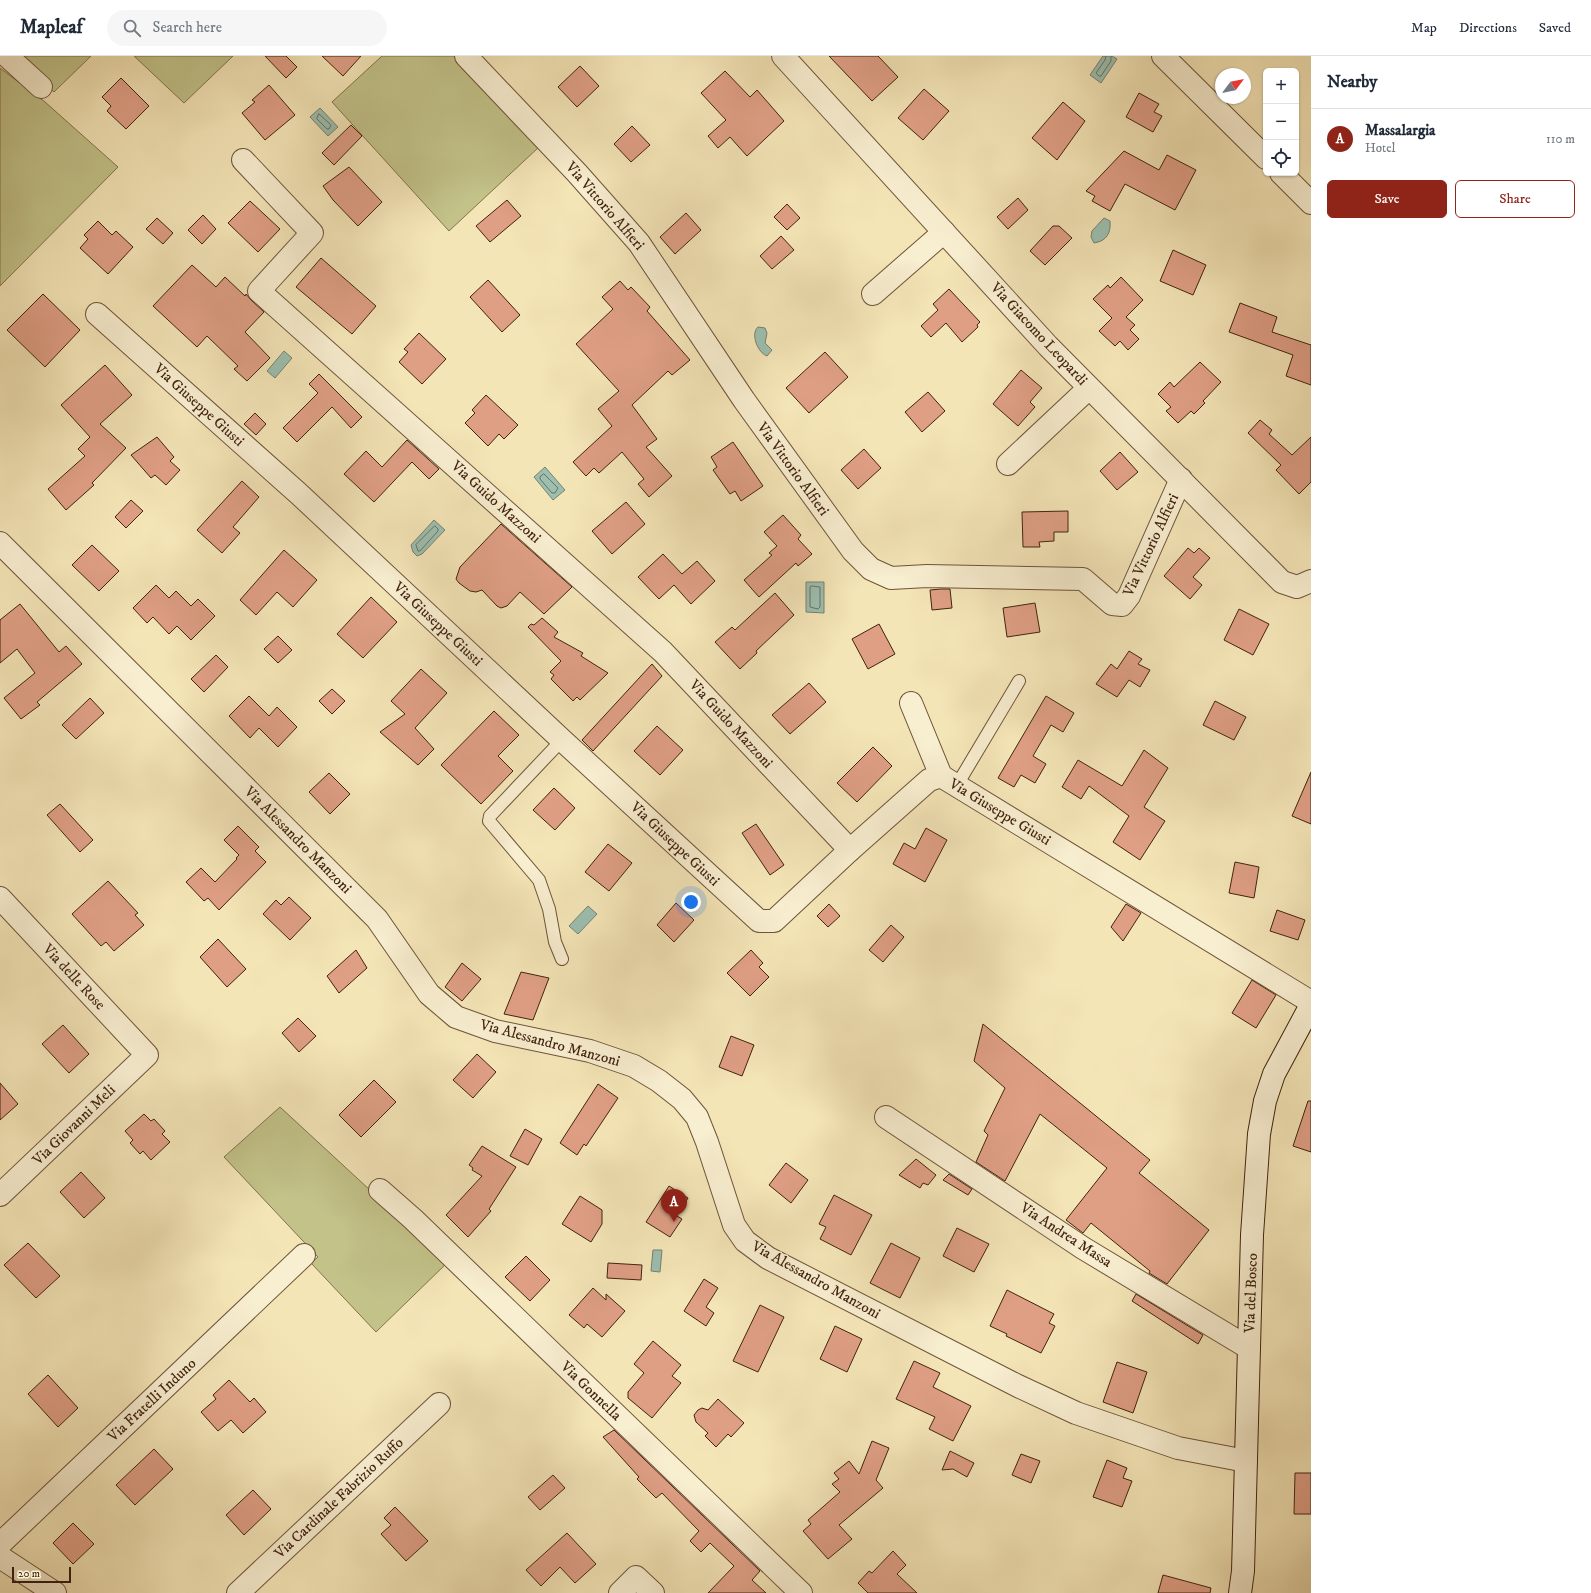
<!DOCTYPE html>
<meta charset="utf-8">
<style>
body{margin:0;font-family:"IM FELL DW Pica",serif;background:#f6f6f7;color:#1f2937}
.controls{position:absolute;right:12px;top:12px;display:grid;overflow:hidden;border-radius:6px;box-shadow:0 1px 3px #0004}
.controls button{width:36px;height:36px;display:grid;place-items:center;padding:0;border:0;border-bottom:1px solid #e0e1e3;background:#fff;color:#1f2937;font:20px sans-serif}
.compass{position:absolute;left:1215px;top:12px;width:36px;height:36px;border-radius:50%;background:#fff;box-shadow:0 1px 3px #0004;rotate:58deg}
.scale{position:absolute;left:12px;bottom:10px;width:59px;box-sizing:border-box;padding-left:4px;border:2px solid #41230f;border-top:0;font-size:11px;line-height:14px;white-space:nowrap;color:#41230f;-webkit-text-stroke:3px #f8eed0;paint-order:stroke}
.you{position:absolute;left:691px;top:846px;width:14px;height:14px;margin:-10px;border:3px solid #fff;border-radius:50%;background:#1a73e8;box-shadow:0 0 0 6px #1a73e833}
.badge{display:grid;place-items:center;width:26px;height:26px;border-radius:50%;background:#8f2418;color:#fff;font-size:13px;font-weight:700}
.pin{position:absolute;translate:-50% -33px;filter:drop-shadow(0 1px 2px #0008)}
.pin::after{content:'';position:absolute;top:21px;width:14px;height:12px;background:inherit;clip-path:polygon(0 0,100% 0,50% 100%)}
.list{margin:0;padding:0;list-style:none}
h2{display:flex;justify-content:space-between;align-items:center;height:52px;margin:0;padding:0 16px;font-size:17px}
h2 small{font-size:13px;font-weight:400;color:#747a83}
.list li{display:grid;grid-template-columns:26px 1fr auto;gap:12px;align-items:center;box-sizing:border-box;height:60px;padding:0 16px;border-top:1px solid #e0e1e3}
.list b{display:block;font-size:15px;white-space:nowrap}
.list p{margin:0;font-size:13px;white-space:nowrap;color:#747a83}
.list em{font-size:13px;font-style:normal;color:#747a83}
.actions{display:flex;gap:8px;padding:12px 16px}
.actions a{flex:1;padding:9px 0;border:1px solid #8f2418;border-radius:6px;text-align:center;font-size:14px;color:#8f2418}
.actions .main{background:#8f2418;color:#fff}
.icon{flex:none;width:22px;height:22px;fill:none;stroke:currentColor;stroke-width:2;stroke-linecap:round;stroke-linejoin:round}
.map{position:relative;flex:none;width:1311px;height:1537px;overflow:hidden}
header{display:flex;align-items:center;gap:24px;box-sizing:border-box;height:56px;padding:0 20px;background:#fff;border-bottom:1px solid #e0e1e3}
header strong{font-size:19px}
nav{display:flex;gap:22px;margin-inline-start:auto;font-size:14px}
.search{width:280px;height:36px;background:#f6f6f7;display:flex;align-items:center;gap:10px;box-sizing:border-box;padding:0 14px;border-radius:22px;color:#747a83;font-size:15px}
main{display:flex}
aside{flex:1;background:#fff}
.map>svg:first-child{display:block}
.green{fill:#c2c289;stroke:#82724c}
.water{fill:#9cbfb0;stroke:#788170}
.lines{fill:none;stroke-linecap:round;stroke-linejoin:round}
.shore{stroke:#6e7160;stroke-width:1}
.building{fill:#df9f85;stroke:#41230f}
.lane-casing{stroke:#6e5439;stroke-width:14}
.street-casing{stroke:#6e5439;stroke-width:24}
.secondary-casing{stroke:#41230f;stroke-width:24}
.lane{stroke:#f8eed0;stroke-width:12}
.street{stroke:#f8eed0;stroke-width:22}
.secondary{stroke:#f8eed0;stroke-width:22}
.labels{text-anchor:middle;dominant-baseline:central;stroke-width:3;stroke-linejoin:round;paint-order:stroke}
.street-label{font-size:15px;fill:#41230f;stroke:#f8eed0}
</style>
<header>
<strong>Mapleaf</strong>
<div class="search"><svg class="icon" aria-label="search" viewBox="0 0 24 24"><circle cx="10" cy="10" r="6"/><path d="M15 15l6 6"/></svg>Search here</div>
<nav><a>Map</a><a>Directions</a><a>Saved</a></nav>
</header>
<main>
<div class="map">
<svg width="1311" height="1537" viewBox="0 0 1311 1537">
<rect width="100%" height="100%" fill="#f4e5b7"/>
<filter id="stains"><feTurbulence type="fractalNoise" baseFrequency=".005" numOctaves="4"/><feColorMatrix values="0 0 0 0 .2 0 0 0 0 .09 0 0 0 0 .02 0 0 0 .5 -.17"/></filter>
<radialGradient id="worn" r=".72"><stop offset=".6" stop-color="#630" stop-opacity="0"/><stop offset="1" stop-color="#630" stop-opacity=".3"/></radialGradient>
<g class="green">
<path d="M15 0H91L54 36Z"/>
<path d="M134 0H233L184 47Z"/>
<path d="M382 0H455L539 91 449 175 332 46Z"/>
<path d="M0 12 45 46 118 111 0 230Z"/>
<path d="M280 1051 448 1206 376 1276 311 1207 318 1201 224 1101Z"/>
</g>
<g class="water">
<path d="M1103 0H1112L1117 3 1101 27 1090 19Z"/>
<path d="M320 52 338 71 328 80 310 61Z"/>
<path d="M1104 162 1110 165C1111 177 1107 185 1094 187L1091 181 1092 175Z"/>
<path d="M758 271 765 272 767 277 765 287 772 294 767 300C758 297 750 278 758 271Z"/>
<path d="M284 295 292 302 275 322 267 315Z"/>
<path d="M545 411 565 434 553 444 534 421Z"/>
<path d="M434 464 445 474 422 498 417 500 413 496 411 489Z"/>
<path d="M806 526H824V557L806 556Z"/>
<path d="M588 850 597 858 578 878 569 870Z"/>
<path d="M653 1194H662L660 1216 651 1215Z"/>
</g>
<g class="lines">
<g class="shore">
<path d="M1106 0 1105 4 1096 17 1099 20H1101L1111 5V0"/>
<path d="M319 58 331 69 329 73H327L317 63Z"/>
<path d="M544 418 558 432 555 437H552L540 423V421Z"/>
<path d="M435 470 438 473V475L420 495H418L416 489Z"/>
<path d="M812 530 820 531V551L818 553 810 551V531Z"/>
</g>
</g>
<g class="building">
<path d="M265 0H286L297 11 286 22Z"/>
<path d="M322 0H361L343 20Z"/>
<path d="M829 0H878L898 21 872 45Z"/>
<path d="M580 10 599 30 577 51 558 31Z"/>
<path d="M725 15 750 41 757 34 784 65 747 100 730 81 718 92 708 80 726 64 701 37Z"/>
<path d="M121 22 149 50 126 73 107 55 111 50 102 41Z"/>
<path d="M269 29 295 59 265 84 242 57 255 46 252 44Z"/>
<path d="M924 33 949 55 923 84 898 62Z"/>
<path d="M1139 37 1159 48 1154 56 1162 60 1153 76 1126 61Z"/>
<path d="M1063 46 1085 65 1057 104 1032 82Z"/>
<path d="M351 69 362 80 334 109 322 97Z"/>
<path d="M632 70 650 89 631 106 614 88Z"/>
<path d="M1124 95 1159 114 1167 99 1196 114 1175 154 1125 128 1110 155 1092 145 1095 140 1086 135Z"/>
<path d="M349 111 382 146 358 170 333 144 323 130Z"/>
<path d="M1018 142 1028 154 1008 173 997 161Z"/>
<path d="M507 144 521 160 490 186 476 170Z"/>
<path d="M250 145 280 173 258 196 228 167Z"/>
<path d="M787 148 800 162 787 174 774 161Z"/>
<path d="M686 157 701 174 675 198 660 181Z"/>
<path d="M203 159 216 173 202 188 188 174Z"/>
<path d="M157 162 173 177 163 188 146 173Z"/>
<path d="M98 165 112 179 116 175 133 191 108 218 80 192 88 183 84 179Z"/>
<path d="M1053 170H1059L1072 182 1045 209 1030 195Z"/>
<path d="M781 180 794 194 772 213 760 200Z"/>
<path d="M1173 194 1206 209 1193 239 1160 225Z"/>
<path d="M321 202 376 250 352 278 296 231Z"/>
<path d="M192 209 216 231 225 221 245 240 246 238 251 244 264 256 245 276 270 302 247 325 234 313 238 310 207 280 197 291 153 250Z"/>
<path d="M1121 221 1143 244 1126 261 1135 269 1130 274 1139 283 1128 294 1120 285 1115 290 1099 275 1112 262 1093 243 1108 229 1110 232Z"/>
<path d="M488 224 520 259 502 276 470 241Z"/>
<path d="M620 225 628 234 631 231 650 251 647 255 690 304 672 319 668 315 632 349 657 383 646 391 672 420 649 441 638 428 644 423 622 396 599 417 594 412 586 420 573 406 612 370 598 353 619 335 576 288 613 253 602 241Z"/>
<path d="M949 233 980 266 977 269 978 271 962 286 946 267 931 281 921 270 938 254 933 248Z"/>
<path d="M43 238 80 274 45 311 7 274Z"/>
<path d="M1240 247 1277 261 1272 276 1311 289V329L1286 320 1293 299 1229 276Z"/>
<path d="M419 277 446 303 422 328 399 306 408 296 404 293Z"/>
<path d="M825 296 848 321 809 357 786 332Z"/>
<path d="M1200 306 1221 326 1203 345 1205 347 1194 358 1191 355 1178 367 1166 355 1171 351 1158 338 1170 326 1174 331Z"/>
<path d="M105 309 132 339 100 368 126 392 92 427 94 429 66 454 48 433 85 400 78 393 90 381 61 349Z"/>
<path d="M1021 314 1042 332 1030 346 1035 351 1018 370 993 348Z"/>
<path d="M319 318 362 361 351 372 332 351 297 386 283 372 318 337 309 328Z"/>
<path d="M928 336 945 355 922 376 905 356Z"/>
<path d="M486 339 518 369 504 383 499 378 488 390 465 367 475 357 472 354Z"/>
<path d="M255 357 266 368 256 379 244 368Z"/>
<path d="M1260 364 1272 374 1269 378 1292 399 1311 381V426L1299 438 1276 414 1281 409 1248 377Z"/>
<path d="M157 381 174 401 170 405 180 414 166 429 155 419 151 422 131 399Z"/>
<path d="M407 384 439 413 429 423 412 406 374 446 344 418 366 395 382 411Z"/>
<path d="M733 386 763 430 741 445 735 435 730 438 713 414 717 411 711 401Z"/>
<path d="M864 393 881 412 858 433 841 414Z"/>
<path d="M1120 396 1138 416 1117 434 1100 415Z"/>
<path d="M242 425 259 441 233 471 240 477 222 497 197 474Z"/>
<path d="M131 444 143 455 126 472 115 461Z"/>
<path d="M626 446 645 468 612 498 592 475Z"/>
<path d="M1068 455V476H1054V485L1039 486 1040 491H1023L1022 456Z"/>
<path d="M783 459 801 479 798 483 812 498 798 510 796 507 759 541 744 524 772 499 769 497 777 490 764 476Z"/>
<path d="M501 468 572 531 544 558 520 536 507 550 501 552 497 550 482 534 476 536 470 535 459 527 456 523 460 511Z"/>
<path d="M92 489 119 515 99 535 72 509Z"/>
<path d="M1188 492 1194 497 1199 492 1210 502 1193 521 1202 529 1190 543 1164 520Z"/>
<path d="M284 494 317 524 293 551 277 536 256 559 240 544Z"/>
<path d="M663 498 682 518 697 505 715 525 691 548 674 529 659 543 638 521Z"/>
<path d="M156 529 169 542 176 535 191 550 198 543 215 560 191 584 177 570 169 578 153 561 147 567 133 552Z"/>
<path d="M941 533H950L952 552 932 554 930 534Z"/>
<path d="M775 537 794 559 756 595 757 597 740 613 715 586 732 571 735 574Z"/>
<path d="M371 541 397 566 363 602 337 578Z"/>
<path d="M1035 547 1040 576 1007 581 1003 552Z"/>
<path d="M20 548 59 596 66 590 82 608 37 646 40 649 21 663 4 642 35 617 17 593 0 607V564Z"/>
<path d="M1239 553 1269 568 1253 599 1224 584Z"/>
<path d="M542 562 558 576 554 581 583 597 581 600 608 617 580 644 577 641 573 645 551 623 554 619 550 616 561 605 528 571 531 568 534 569Z"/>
<path d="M879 568 895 598 868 613 852 583Z"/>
<path d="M278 580 292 594 278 607 264 593Z"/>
<path d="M1129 595 1142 603 1138 608 1150 614 1140 631 1129 624 1117 641 1096 628 1111 608 1117 613Z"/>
<path d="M216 599 228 611 204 636 191 623Z"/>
<path d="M652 608 662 620 593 695 582 684Z"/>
<path d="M421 613 447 637 415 672 434 693 418 709 380 676 405 658 391 645Z"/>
<path d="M809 627 826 646 790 678 772 659Z"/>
<path d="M332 633 345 645 332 658 319 645Z"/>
<path d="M249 640 269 660 277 651 297 671 278 691 259 672 250 682 229 660Z"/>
<path d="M1046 640 1074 657 1063 676 1051 669 1033 700 1046 708 1035 727 1021 719 1014 731 998 722Z"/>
<path d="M90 642 104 657 76 683 62 669Z"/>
<path d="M1215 645 1246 661 1234 684 1203 669Z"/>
<path d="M494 655 519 679 498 700 513 715 481 748 441 709Z"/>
<path d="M657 670 683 694 660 719 634 695Z"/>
<path d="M873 691 892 710 857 746 837 727Z"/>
<path d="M1144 694 1168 712 1144 751 1165 765 1140 804 1113 786 1129 760 1089 730 1081 743 1062 731 1078 704 1122 730Z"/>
<path d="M1311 716V768L1292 760Z"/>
<path d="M329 717 350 738 330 758 309 736Z"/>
<path d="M554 732 575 752 555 774 533 754Z"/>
<path d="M60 748 93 784 80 796 47 759Z"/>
<path d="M756 768 784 809 770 819 742 777Z"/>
<path d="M238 770 259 791 255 795 266 806 219 854 208 842 204 845 186 826 201 812 215 826 237 803 236 802 239 799 224 784Z"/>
<path d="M926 772 947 784 925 826 893 808 904 787 915 793Z"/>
<path d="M608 788 632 807 609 835 585 816Z"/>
<path d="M1235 806 1259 811 1254 842 1229 837Z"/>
<path d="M108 825 138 857 135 859 144 869 114 895 106 886 101 890 72 858Z"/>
<path d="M289 841 311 862 290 884 263 858 276 844 281 849Z"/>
<path d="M676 847 694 864 674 886 657 869Z"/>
<path d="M829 848 840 860 828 871 817 860Z"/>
<path d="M1126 848 1141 857 1123 885 1111 871Z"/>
<path d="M1277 854 1305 864 1298 884 1270 875Z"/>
<path d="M891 869 904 881 883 906 869 894Z"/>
<path d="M218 883 246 913 227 931 200 901Z"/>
<path d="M356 894 367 912 339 937 327 920Z"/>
<path d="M751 894 763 907 759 911 769 921 750 940 727 917Z"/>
<path d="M462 907 481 923 462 945 445 931Z"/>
<path d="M521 916 549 922 533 964 504 958Z"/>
<path d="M1252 924 1276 939 1256 972 1232 957Z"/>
<path d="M298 962 316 980 299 996 282 977Z"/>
<path d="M983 968 1150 1104 1139 1117 1209 1174 1167 1228 1149 1217 1150 1215 1091 1167 1083 1177 1066 1164 1107 1112 1040 1058 1005 1125 976 1106 988 1079 984 1075 1005 1032 974 1005Z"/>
<path d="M63 969 89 998 69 1017 42 988Z"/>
<path d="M731 980 754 989 742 1020 719 1011Z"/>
<path d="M477 998 496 1016 473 1042 453 1024Z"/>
<path d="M374 1024 396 1046 361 1081 339 1059Z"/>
<path d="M0 1027 18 1048 0 1064Z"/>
<path d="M598 1028 618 1042 586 1090 584 1088 577 1099 560 1087Z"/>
<path d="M1308 1045H1311V1096L1293 1090Z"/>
<path d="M144 1058 151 1065 154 1063 165 1075 162 1078 170 1086 151 1104 143 1095 140 1098 130 1087 133 1084 125 1075Z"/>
<path d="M525 1073 542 1083 528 1109 510 1100Z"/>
<path d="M482 1090 516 1111 489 1153 491 1155 468 1181 446 1159 482 1120 472 1114 473 1112 469 1109Z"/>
<path d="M916 1103 936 1119 928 1129 923 1127 920 1132 899 1119Z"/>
<path d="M786 1107 808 1124 791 1147 769 1129Z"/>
<path d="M81 1116 105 1142 84 1162 60 1136Z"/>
<path d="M949 1118 972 1133 968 1139 943 1124Z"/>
<path d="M669 1130 688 1142 677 1160 682 1163 670 1181 646 1166Z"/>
<path d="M834 1139 872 1159 851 1199 820 1183 826 1171 819 1168Z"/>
<path d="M580 1140 602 1154V1168L591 1186 562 1168Z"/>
<path d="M957 1172 989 1188 974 1216 943 1200Z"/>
<path d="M28 1187 60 1220 36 1242 4 1209Z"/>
<path d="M891 1187 920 1202 900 1242 870 1227Z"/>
<path d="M526 1200 550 1224 530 1245 505 1221Z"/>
<path d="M608 1207 642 1209 641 1224 607 1222Z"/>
<path d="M704 1223 718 1232 706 1251 714 1257 706 1270 684 1255Z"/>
<path d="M593 1232 606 1244V1238L625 1255 602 1281 587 1268 584 1272 569 1259Z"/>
<path d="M1007 1234 1054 1258 1049 1267 1055 1270 1041 1297 1006 1280 1007 1278 990 1270Z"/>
<path d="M1136 1238 1203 1279 1198 1288 1132 1245Z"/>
<path d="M760 1249 784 1261 758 1316 733 1305Z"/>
<path d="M835 1270 862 1283 847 1316 820 1303Z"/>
<path d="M653 1285 681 1309 672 1320 681 1327 652 1362 628 1342V1336L644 1317 634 1308Z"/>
<path d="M914 1305 940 1317 933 1331 971 1350 953 1385 929 1373 935 1361 896 1343Z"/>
<path d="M1117 1306 1147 1316 1133 1357 1103 1346Z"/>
<path d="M48 1319 78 1352 58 1371 28 1338Z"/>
<path d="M229 1324 250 1346 254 1342 266 1356 243 1377 231 1364 218 1375 201 1356 216 1343 213 1339Z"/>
<path d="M718 1343 744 1367 731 1381 728 1378 716 1391 705 1380 708 1377 696 1366 694 1359 698 1354 702 1352 708 1354Z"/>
<path d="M614 1374 760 1515 752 1524 766 1537H708L734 1510 710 1487 701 1496 690 1485 699 1475 662 1437 656 1442 637 1423 639 1421 603 1381Z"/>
<path d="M872 1385 889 1392 876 1424 883 1432 839 1469 852 1483 828 1503 803 1475 811 1468 808 1464 840 1436 832 1428 839 1423 834 1417 849 1405 859 1418Z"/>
<path d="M154 1393 173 1413 135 1449 116 1429Z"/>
<path d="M950 1395 974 1407 967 1421 953 1413 942 1414Z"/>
<path d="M1021 1398 1040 1405 1031 1427 1012 1419Z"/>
<path d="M1107 1404 1127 1412 1123 1422 1132 1425 1122 1451 1093 1441Z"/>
<path d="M1295 1417H1311V1458H1294Z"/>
<path d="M553 1419 565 1432 540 1454 528 1441Z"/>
<path d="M253 1434 271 1453 244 1479 226 1459Z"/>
<path d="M395 1451 428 1485 406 1505 381 1478 391 1469 384 1462Z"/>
<path d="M73 1467 94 1488 73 1508 53 1487Z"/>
<path d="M567 1477 596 1508 575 1527 560 1511 541 1530 526 1514Z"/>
<path d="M893 1495 906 1509 897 1518 917 1537H868L858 1527 869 1515 872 1517Z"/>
<path d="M1163 1519 1211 1532 1210 1537H1158Z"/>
</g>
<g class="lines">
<defs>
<g id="lane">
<path d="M957 729 1019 625"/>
<path d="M562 903 555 886 549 853 539 824 489 765 490 760 562 684"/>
</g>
<g id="street">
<path d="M7 0 41 31"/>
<path d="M466 0 577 117 639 187 744 344 853 495 871 513 891 522 927 520 1083 523 1112 548 1122 549 1129 540 1181 423"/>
<path d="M783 0 1048 290 1282 526 1297 531 1311 525"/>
<path d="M1163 0 1266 102"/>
<path d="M243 104 312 177 259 235 663 596 850 794"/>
<path d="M1281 117 1311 147"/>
<path d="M873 238 944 176"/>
<path d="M97 258 299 438 562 684 759 865H774L850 794 929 724 941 720 1311 946"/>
<path d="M1008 408 1089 332"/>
<path d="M0 487 377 863 429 938 456 961 495 975 590 995 634 1010 659 1025 682 1043 697 1061 707 1086 734 1169 745 1185 768 1202 1018 1330 1076 1357 1178 1392 1246 1405"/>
<path d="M911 647 941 720"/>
<path d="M0 842 147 999 0 1139"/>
<path d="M886 1061 1083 1192 1249 1292"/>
<path d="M380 1134 413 1163 801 1537"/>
<path d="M0 1488 304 1199"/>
<path d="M0 1501 55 1537"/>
<path d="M238 1537 439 1348"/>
<path d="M620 1537 636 1521 653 1537"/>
</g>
<path id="secondary" d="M1240 1537 1243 1515 1252 1179 1259 1078 1265 1045 1274 1018 1311 949"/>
</defs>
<use href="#lane" class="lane-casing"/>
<use href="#street" class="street-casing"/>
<use href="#secondary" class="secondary-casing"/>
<use href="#lane" class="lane"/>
<use href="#street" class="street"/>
<use href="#secondary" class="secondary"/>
</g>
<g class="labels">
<g class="street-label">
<text transform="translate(605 150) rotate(49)">Via Vittorio Alfieri</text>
<text transform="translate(1039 278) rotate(47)">Via Giacomo Leopardi</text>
<text transform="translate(199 349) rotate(42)">Via Giuseppe Giusti</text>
<text transform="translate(793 413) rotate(54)">Via Vittorio Alfieri</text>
<text transform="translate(496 446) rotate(42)">Via Guido Mazzoni</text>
<text transform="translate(1151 489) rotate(-65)">Via Vittorio Alfieri</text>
<text transform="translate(438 568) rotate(43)">Via Giuseppe Giusti</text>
<text transform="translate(731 668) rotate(47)">Via Guido Mazzoni</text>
<text transform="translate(1000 756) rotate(31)">Via Giuseppe Giusti</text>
<text transform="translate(298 784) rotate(45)">Via Alessandro Manzoni</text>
<text transform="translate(675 788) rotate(43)">Via Giuseppe Giusti</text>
<text transform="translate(74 921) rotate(47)">Via delle Rose</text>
<text transform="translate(550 987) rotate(15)">Via Alessandro Manzoni</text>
<text transform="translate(74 1069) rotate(-44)">Via Giovanni Meli</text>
<text transform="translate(1066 1179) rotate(33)">Via Andrea Massa</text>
<text transform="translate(816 1224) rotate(29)">Via Alessandro Manzoni</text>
<text transform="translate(1251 1237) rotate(-88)">Via del Bosco</text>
<text transform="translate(591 1335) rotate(44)">Via Gonnella</text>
<text transform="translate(152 1344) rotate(-43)">Via Fratelli Induno</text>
<text transform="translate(339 1442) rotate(-43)">Via Cardinale Fabrizio Ruffo</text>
</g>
</g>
<rect width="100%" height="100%" filter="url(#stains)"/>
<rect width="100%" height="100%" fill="url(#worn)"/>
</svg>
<div class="controls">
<button>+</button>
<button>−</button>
<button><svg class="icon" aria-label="locate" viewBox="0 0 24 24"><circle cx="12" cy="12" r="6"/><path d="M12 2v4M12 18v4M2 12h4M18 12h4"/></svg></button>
</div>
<svg class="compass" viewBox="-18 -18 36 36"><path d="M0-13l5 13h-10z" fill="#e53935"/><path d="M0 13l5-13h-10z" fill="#747a83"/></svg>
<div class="scale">20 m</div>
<div class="you"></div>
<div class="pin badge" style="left:674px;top:1166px">A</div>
</div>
<aside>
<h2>Nearby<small></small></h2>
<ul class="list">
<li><span class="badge">A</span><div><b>Massalargia</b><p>Hotel</p></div><em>110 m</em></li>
</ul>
<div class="actions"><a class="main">Save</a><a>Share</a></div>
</aside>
</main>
